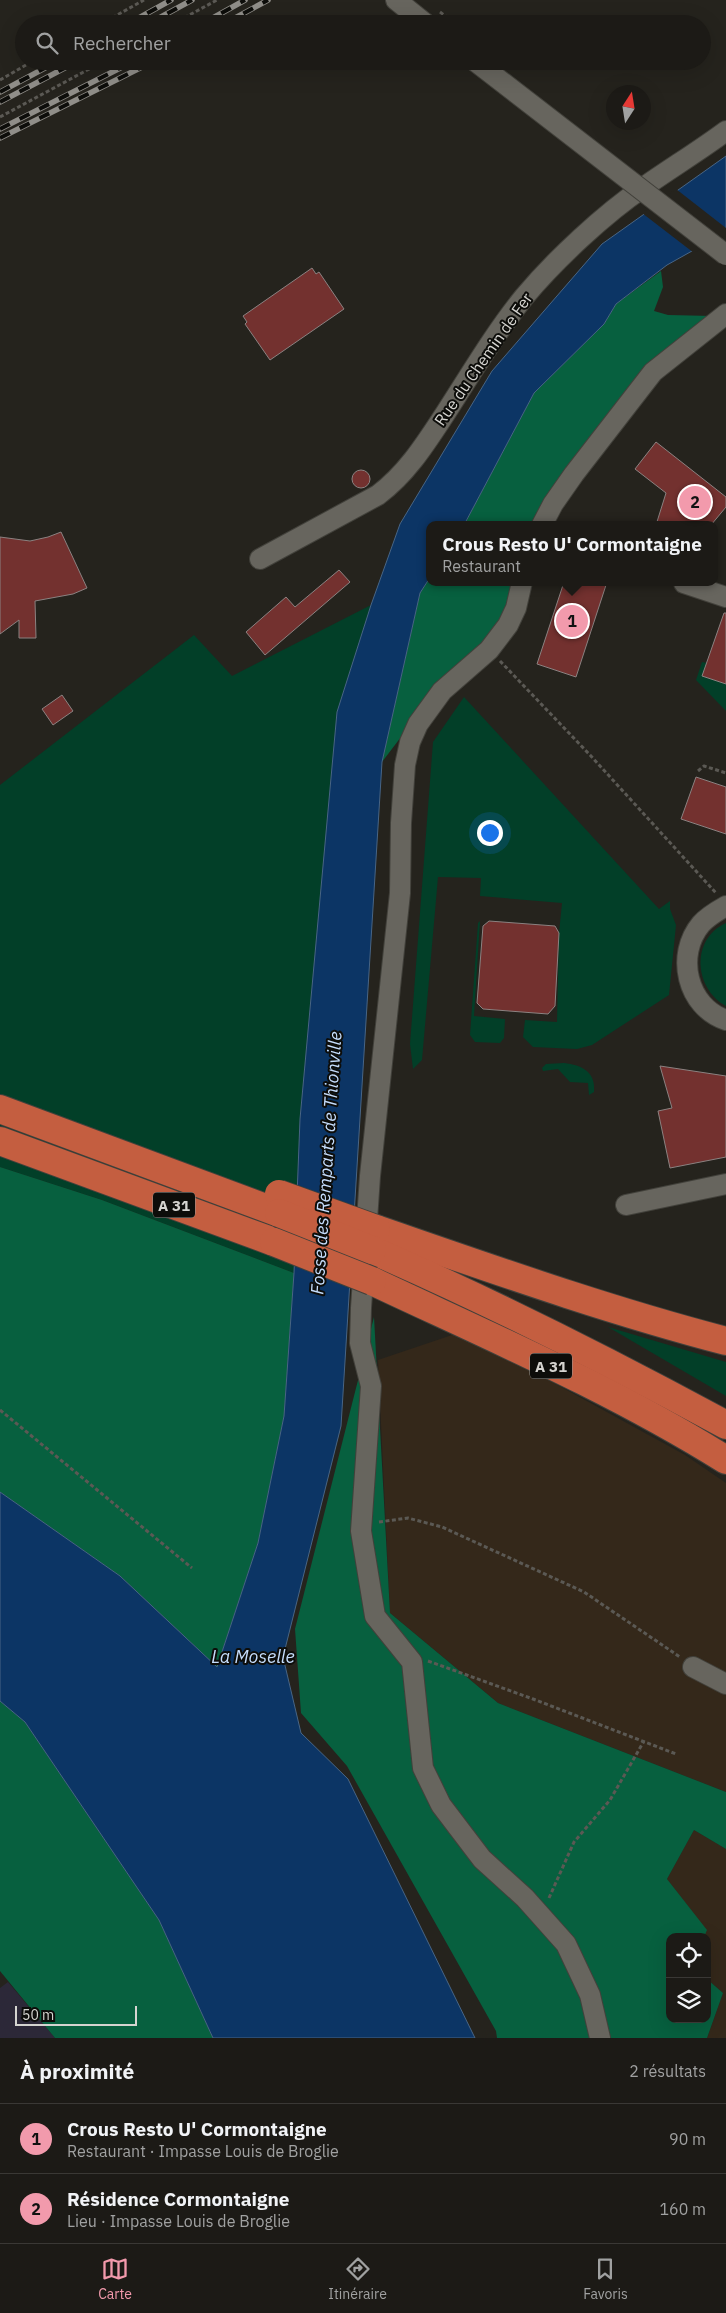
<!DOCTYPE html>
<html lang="fr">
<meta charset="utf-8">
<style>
body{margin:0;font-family:"IBM Plex Sans",sans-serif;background:#292723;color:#f1f3f6}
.controls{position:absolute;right:15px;bottom:15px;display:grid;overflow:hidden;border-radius:10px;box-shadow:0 5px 20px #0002}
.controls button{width:45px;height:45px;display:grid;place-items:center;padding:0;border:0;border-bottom:1px solid #3a3835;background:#1c1a16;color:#f1f3f6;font:25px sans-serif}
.compass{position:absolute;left:606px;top:85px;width:45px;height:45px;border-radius:50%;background:#1c1a16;box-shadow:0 5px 20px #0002;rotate:12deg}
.scale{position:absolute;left:15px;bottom:12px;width:122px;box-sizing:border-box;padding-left:5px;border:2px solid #d5d4d0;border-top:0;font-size:14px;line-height:18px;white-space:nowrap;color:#d5d4d0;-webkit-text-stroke:4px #0d0d0a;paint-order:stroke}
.you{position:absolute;left:489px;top:832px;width:18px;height:18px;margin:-12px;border:4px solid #fff;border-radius:50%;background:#1a73e8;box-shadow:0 0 0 8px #1a73e833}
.badge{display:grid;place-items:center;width:32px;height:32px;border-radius:50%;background:#f29aac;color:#111;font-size:16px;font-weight:700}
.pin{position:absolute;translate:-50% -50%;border:2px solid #fff;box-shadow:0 1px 5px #0006}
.popup{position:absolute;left:426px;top:521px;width:292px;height:65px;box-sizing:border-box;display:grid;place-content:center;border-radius:10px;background:#1c1a16;filter:drop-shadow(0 1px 4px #0005);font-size:16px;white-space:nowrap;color:#a0a1a1}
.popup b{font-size:19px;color:#f1f3f6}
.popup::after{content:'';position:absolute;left:50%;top:100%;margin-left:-10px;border:10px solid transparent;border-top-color:#1c1a16}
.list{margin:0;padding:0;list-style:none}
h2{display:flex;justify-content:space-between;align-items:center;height:65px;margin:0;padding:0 20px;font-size:21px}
h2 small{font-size:16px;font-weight:400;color:#a0a1a1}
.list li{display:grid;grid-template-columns:32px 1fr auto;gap:15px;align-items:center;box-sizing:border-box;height:70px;padding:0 20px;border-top:1px solid #3a3835}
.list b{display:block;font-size:19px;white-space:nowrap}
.list p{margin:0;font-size:16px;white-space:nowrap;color:#a0a1a1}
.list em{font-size:16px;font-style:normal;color:#a0a1a1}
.icon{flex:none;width:28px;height:28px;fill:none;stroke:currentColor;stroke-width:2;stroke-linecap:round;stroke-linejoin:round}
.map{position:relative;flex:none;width:726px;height:2038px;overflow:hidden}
.search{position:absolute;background:#1c1a16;box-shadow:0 5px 20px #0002;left:15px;right:15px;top:15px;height:55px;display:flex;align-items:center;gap:12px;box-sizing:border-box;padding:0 18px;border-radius:28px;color:#a0a1a1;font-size:19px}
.sheet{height:205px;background:#1c1a16}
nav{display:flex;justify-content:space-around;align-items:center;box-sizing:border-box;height:70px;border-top:1px solid #3a3835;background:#1c1a16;font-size:14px;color:#a0a1a1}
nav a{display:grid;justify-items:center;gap:2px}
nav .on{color:#f29aac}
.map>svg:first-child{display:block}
.commercial{fill:#34281a}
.industrial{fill:#2c2838}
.green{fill:#023f28}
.forest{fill:#07603f}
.water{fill:#0c3565;stroke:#486585}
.pier{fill:#25231d}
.building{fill:#73312f;stroke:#8b8281}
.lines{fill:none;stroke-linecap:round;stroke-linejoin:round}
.minor-casing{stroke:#42413b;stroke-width:22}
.highway-casing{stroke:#42413b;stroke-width:30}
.path{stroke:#5b5954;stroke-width:3;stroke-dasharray:4 2.5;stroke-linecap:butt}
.minor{stroke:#67655e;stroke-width:20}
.highway{stroke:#c45e40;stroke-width:28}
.rail-casing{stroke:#908e89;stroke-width:5.5}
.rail{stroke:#0d0d0a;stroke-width:4;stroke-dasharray:11;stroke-linecap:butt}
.minor-bridge-casing{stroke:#42413b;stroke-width:22;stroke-linecap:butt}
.highway-bridge-casing{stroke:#42413b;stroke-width:30;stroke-linecap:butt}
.minor-bridge{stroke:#67655e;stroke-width:20}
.highway-bridge{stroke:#c45e40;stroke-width:28}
.labels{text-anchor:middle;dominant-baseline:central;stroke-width:4;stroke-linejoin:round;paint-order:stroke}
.shield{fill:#0d0d0a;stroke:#999895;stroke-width:1}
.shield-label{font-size:15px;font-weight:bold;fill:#d5d4d0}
.street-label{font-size:16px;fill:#d5d4d0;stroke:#0d0d0a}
.water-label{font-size:18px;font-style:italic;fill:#c5ddfc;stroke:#0d0d0a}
</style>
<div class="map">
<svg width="726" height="2038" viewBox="0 0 726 2038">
<rect width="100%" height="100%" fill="#25231d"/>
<g class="commercial">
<path d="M461 1332 685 1455 726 1483V1792L498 1703 390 1613 378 1360Z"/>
<path d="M694 1830 726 1849V2038H707L723 1993 707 1979V1937H704L706 1930 667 1879Z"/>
</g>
<path class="industrial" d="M8 1982 55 2038H0V1988Z"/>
<g class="green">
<path d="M371 605 337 712 300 1119 294 1273 102 1200 0 1167V785L194 635 232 676Z"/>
<path d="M702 662 707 663 726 684V711L696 680Z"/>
<path d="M464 697 659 909 670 901V909L676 925 669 995 592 1045 577 1049 533 1047 523 1037 525 1020 557 1022 559 933 562 903 480 896 481 878 438 877 422 1060 413 1069 410 1044 433 742Z"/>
<path d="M480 921 474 1016 505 1019 504 1038 500 1043 475 1042 470 1035 478 923Z"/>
<path d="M726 923V1006C694 989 690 939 726 923Z"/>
<path d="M564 1063C582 1065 596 1072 594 1092L589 1095 588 1083 570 1082 558 1069 543 1071 542 1068 546 1064Z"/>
<path d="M608 1327 726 1362V1396Z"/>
</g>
<g class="forest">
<path d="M661 271 663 287 654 311 668 315 713 316 534 525H464L534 393 604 324 616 304Z"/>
<path d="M429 579 430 582H516L505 615 490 642 420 712 382 762 420 593Z"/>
<path d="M0 1167 102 1200 294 1273 284 1416 258 1543 217 1667 120 1576 0 1492Z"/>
<path d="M374 1317 390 1613 498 1703 726 1792V1849L694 1830 667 1879 707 1930 704 1937H670V2019H707V1979L723 1993 707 2038H497L496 2031 347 1766 301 1713 295 1629Z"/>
<path d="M0 1701 25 1722 159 1920 213 2038H55L0 1971Z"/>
</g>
<path class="water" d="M726 156V232L667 265 616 304 604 324 534 393 464 525H430L429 579 420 593 382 762 341 1426 283 1657 301 1733 348 1779 475 2038H213L159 1920 25 1722 0 1701V1492L120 1576 217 1667 258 1543 284 1416 294 1273 300 1119 337 712 371 605 400 524 492 371 602 244Z"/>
<path class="pier" d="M676 189 726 228V235L694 253 642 213Z"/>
<g class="building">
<path d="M312 268 316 274 319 272 344 309 270 360 245 324 247 322 243 316Z"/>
<path d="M656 442 726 497V507L711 525H656L666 493 635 469Z"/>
<circle cx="361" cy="479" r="9"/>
<path d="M61 532 87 588 73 594 35 601 36 638H19V620L0 634V537L30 541 48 537Z"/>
<path d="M339 570 350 582 265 655 246 632 286 597 295 607Z"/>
<path d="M564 582H607L576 677 537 664Z"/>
<path d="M724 613H726V684L702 676Z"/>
<path d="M62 695 73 711 53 725 42 709Z"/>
<path d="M696 777 726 787V834L681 819Z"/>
<path d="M489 921 555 926 559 933 555 1006 548 1014 483 1009 477 1003 483 926Z"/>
<path d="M660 1066 726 1076V1157L670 1168 658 1111 672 1108Z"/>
</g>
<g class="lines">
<defs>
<g id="minor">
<path d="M396 0 426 24"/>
<path d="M542 525 553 504 574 474 653 372 726 314"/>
<path d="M260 559 378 495C406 474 424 446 443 417 469 377 494 334 524 297 555 260 604 214 644 187 671 168 699 151 726 131"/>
<path d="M522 582 516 608 508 625 489 650 442 691 418 724 410 742 405 765 401 823 400 893 370 1176 361 1308 360 1343 371 1386 361 1531 375 1616 412 1662 423 1768 441 1805 482 1859 525 1898 566 1944 590 1995 600 2038"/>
<path d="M684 583 726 597"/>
<path d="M726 906C717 911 708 916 701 924 675 955 687 1007 726 1020"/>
<path d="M626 1205 726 1184"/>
<path d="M693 1667 726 1684"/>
</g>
<g id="highway">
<path d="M0 1109 279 1213"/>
<path d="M0 1141 274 1242"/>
<path d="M376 1229C492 1269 607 1310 726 1341"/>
<path d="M372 1250C493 1303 610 1362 726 1425"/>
<path d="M372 1281C491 1337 614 1390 726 1460"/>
</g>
</defs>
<use href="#minor" class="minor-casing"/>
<use href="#highway" class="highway-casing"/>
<g class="path">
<path d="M440 12 456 24"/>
<path d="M101 24 144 0"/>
<path d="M173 24 217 0"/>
<path d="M0 80 33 61"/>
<path d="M0 117 104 61"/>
<path d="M500 661 590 755 716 893"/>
<path d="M698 771 704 766 726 773"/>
<path d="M0 1410 192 1568"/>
<path d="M379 1522 408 1518 442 1527 547 1575 584 1592 680 1657"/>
<path d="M428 1661 533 1699 676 1754"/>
<path d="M549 1898 574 1842 610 1800 644 1741"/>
</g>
<use href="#minor" class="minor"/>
<use href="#highway" class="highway"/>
<defs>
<g id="rail">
<path d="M128 24 171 0"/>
<path d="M148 24 192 0"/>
<path d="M202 24 245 0"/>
<path d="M224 24 268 0"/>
<path d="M0 92 58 61"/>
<path d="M0 102 78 61"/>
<path d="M0 129 134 61"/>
<path d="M0 138 154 61"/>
</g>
</defs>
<use href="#rail" class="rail-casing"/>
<use href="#rail" class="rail"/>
<defs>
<path id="minor-bridge" d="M475 61 726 255"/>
<g id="highway-bridge">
<path d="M279 1194 376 1229"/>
<path d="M279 1213 372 1250"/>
<path d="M274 1242 372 1281"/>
</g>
</defs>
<use href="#minor-bridge" class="minor-bridge-casing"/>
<use href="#highway-bridge" class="highway-bridge-casing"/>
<use href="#minor-bridge" class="minor-bridge"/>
<use href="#highway-bridge" class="highway-bridge"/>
</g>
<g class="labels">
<g class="shield">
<rect x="153" y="1192.5" width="42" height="25" rx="4"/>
<rect x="530" y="1353.5" width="42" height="25" rx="4"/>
</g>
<g class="shield-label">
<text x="174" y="1205">A 31</text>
<text x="551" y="1366">A 31</text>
</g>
<g class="street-label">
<text transform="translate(483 359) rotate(-55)">Rue du Chemin de Fer</text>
</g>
<g class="water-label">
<text transform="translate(326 1163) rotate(-86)">Fosse des Remparts de Thionville</text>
<text x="253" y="1656">La Moselle</text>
</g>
</g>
</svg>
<div class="controls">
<button><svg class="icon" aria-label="locate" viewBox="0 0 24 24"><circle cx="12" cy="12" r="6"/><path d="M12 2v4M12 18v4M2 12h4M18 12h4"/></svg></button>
<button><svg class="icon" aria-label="layers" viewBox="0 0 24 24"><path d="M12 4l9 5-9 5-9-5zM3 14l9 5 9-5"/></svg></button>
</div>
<svg class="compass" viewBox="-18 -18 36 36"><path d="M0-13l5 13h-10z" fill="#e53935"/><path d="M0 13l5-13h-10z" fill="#a0a1a1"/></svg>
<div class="scale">50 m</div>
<div class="you"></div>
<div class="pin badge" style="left:572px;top:621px">1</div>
<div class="popup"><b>Crous Resto U' Cormontaigne</b>Restaurant</div>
<div class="pin badge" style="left:695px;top:502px">2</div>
<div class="search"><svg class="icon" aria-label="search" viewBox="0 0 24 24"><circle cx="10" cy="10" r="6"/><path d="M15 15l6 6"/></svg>Rechercher</div>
</div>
<section class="sheet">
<h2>À proximité<small>2 résultats</small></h2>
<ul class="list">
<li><span class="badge">1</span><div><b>Crous Resto U' Cormontaigne</b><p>Restaurant · Impasse Louis de Broglie</p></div><em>90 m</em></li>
<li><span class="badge">2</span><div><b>Résidence Cormontaigne</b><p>Lieu · Impasse Louis de Broglie</p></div><em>160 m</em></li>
</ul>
</section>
<nav>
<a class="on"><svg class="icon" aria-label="map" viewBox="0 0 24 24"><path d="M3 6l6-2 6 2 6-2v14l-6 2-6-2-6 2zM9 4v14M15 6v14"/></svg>Carte</a>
<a><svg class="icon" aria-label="directions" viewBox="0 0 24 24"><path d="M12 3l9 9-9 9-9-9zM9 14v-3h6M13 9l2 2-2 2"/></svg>Itinéraire</a>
<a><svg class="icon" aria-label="saved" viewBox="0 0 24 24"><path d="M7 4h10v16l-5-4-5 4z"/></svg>Favoris</a>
</nav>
